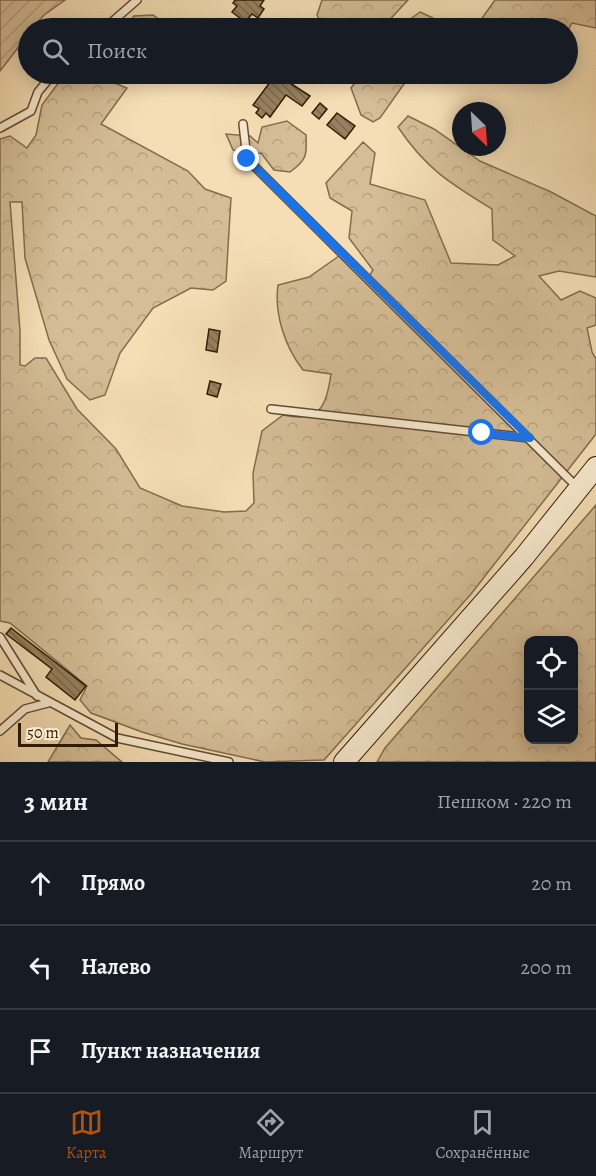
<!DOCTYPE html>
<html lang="ru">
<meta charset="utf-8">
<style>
body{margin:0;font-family:Alegreya,serif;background:#242831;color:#f1f3f6}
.controls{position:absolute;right:18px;bottom:18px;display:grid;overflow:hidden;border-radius:12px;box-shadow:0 3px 15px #0003}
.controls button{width:54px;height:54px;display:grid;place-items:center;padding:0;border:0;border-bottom:2px solid #363941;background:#171b24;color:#f1f3f6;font:30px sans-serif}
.compass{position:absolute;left:452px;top:102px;width:54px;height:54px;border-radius:50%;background:#171b24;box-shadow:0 3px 15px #0003;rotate:155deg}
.scale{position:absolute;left:18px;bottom:15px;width:100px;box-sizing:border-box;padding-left:6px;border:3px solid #321c04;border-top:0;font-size:16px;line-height:21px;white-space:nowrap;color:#321c04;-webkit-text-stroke:4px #f8eacf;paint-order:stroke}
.stop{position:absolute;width:18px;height:18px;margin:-14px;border:4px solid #1a73e8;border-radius:50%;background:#fff}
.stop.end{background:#1a73e8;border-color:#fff;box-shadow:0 2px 6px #0008}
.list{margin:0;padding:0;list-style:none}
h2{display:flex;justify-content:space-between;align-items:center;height:78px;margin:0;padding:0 24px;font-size:26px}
h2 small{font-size:20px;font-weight:400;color:#9ea1a6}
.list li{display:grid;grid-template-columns:39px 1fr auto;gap:18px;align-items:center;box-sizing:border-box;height:84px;padding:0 24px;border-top:2px solid #363941}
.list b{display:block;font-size:22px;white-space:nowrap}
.list em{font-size:20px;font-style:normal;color:#9ea1a6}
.icon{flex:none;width:33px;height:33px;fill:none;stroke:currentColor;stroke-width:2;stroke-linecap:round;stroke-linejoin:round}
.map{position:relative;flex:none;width:596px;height:762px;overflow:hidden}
.search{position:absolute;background:#171b24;box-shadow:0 3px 15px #0003;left:18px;right:18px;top:18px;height:66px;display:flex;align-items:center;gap:15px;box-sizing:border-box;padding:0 21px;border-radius:33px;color:#9ea1a6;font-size:22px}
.sheet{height:330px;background:#171b24}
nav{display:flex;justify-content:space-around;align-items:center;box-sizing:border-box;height:84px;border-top:2px solid #363941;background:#171b24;font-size:16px;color:#9ea1a6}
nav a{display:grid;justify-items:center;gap:3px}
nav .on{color:#b45309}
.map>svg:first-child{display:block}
.forest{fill:url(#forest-crowns);stroke:#836c4e;stroke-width:1.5;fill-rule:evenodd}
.garden{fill:url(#garden-furrows);stroke:#836c4e;stroke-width:1.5}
.building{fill:url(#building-back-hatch);stroke:#321c04;stroke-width:1.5}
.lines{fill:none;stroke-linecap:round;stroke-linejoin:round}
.lane-casing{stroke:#634c30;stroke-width:10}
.secondary-casing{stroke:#321c04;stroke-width:22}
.lane{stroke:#f8eacf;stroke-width:7}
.secondary{stroke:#f8eacf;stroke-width:20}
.route{stroke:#1a73e8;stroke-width:8}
</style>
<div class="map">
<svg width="596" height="762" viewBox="0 0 596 762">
<defs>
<pattern id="forest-crowns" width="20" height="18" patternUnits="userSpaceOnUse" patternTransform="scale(1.5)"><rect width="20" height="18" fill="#d4bd97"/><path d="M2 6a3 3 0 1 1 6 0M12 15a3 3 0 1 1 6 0" fill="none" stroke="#b6a280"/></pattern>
<pattern id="garden-furrows" width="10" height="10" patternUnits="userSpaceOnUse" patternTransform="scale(1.5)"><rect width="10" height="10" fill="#d4bd97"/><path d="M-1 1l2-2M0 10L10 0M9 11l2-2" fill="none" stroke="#b6a280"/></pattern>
<pattern id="building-back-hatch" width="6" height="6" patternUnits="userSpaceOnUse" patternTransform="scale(1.5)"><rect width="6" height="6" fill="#978160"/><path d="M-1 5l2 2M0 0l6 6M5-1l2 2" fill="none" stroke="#7c694d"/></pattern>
</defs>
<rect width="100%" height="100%" fill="#f5deb5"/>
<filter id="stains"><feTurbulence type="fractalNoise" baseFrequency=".00333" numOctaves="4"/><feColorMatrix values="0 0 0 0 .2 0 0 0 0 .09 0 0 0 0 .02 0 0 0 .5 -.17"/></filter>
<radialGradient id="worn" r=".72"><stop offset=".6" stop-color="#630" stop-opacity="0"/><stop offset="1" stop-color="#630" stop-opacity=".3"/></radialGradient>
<g class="forest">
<path d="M322 0H408L382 28H324L317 15Z"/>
<path d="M495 0H596V28L572 23 568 30 475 28Z"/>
<path d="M420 12 433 18 434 28H398Z"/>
<path d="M153 15 170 27 168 28H125L134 16Z"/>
<path d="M65 74H106L105 79 127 88 101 124 188 171 205 189 231 198 226 281 213 290 191 288 153 308 120 353 105 395 90 400 67 379 49 340 25 258 22 202H10L20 331V365L25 366 35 358H46L77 409 116 449 140 488 182 506 224 512 246 511 254 503 253 473 262 431 283 415C320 423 326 407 331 374L303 370C285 347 274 314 278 285L309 277 339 256 351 259 368 278 373 270 349 238 352 211 330 198 326 183 363 142 375 153 370 184 425 200 451 263 498 265 515 256 493 240 492 209C450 183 426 169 398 127L408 116 434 129 480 161 551 192 596 216V277L559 271 539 276 561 300 580 291 596 298V325L587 328 592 352 596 359V434L471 594 324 760 265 762 182 744 142 732 91 713 80 700 87 686 10 623 0 621V139L10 136 27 148 36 135 42 105Z"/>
<path d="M362 74H411L380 118 373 122 361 115 351 88Z"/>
<path d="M287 121 306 135C307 155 307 160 290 172L274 170 261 153 249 155 233 150 226 134 250 136 258 143 262 127Z"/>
<path d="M596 505V762H377L385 748ZM528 640H574V740H528Z"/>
<path d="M70 725 81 738 96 740 122 762H48Z"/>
</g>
<path class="garden" d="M0 0H65L44 15 33 28H28V35L0 71Z"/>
<g class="building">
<path d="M235 0H264L260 6 264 9 258 18 252 14 245 22 232 12 237 6 233 3Z"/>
<path d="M276 74 310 96 302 106 286 95 270 117 266 113 262 118 256 113 259 109 253 105Z"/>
<path d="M320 103 327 109 319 119 312 113Z"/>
<path d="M337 113 355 126 345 139 327 125Z"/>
<path d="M209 329 220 331 217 352 206 350Z"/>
<path d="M210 381 221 384 217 397 207 394Z"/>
<path d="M11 628 86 686 75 700 46 677 52 669 6 634Z"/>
</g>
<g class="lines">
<defs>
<g id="lane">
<path d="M105 28 137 0"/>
<path d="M243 124 247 159 577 487"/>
<path d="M0 128 31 111 38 92 53 74"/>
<path d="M271 409 529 438"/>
<path d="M0 637 37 696"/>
<path d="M0 675 117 738 229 762"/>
<path d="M0 731 25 709 48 703"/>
</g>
<path id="secondary" d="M344 762 524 557 596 467"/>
</defs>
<use href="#lane" class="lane-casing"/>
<use href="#secondary" class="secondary-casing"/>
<use href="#lane" class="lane"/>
<use href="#secondary" class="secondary"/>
</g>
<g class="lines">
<path class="route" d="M247 159 530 438 482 433"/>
</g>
<rect width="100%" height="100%" filter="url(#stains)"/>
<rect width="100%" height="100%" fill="url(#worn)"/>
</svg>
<div class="controls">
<button><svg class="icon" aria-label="locate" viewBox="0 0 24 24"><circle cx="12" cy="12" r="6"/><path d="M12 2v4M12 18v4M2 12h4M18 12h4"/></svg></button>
<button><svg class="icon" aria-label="layers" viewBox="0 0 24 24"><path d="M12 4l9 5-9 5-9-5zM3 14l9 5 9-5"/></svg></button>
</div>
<svg class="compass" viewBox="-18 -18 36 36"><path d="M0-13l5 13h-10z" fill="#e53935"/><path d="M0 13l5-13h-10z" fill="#9ea1a6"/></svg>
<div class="scale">50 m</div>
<div class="stop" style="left:482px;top:433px"></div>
<div class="stop end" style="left:247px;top:159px"></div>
<div class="search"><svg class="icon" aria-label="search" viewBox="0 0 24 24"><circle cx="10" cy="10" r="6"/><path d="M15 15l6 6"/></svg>Поиск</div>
</div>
<section class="sheet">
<h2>3 мин<small>Пешком · 220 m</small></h2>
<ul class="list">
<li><svg class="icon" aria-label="ahead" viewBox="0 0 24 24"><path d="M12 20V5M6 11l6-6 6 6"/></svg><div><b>Прямо</b></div><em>20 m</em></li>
<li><svg class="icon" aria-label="left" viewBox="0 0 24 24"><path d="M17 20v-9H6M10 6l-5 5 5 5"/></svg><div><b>Налево</b></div><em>200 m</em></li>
<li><svg class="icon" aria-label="arrive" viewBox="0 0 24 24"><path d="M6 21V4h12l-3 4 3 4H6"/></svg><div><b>Пункт назначения</b></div></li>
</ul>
</section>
<nav>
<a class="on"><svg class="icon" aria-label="map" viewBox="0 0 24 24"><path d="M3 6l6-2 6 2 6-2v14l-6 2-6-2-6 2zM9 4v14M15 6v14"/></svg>Карта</a>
<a><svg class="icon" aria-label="directions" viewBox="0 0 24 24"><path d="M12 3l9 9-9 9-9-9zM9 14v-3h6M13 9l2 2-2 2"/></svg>Маршрут</a>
<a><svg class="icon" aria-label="saved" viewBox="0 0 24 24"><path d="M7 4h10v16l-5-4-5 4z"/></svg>Сохранённые</a>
</nav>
